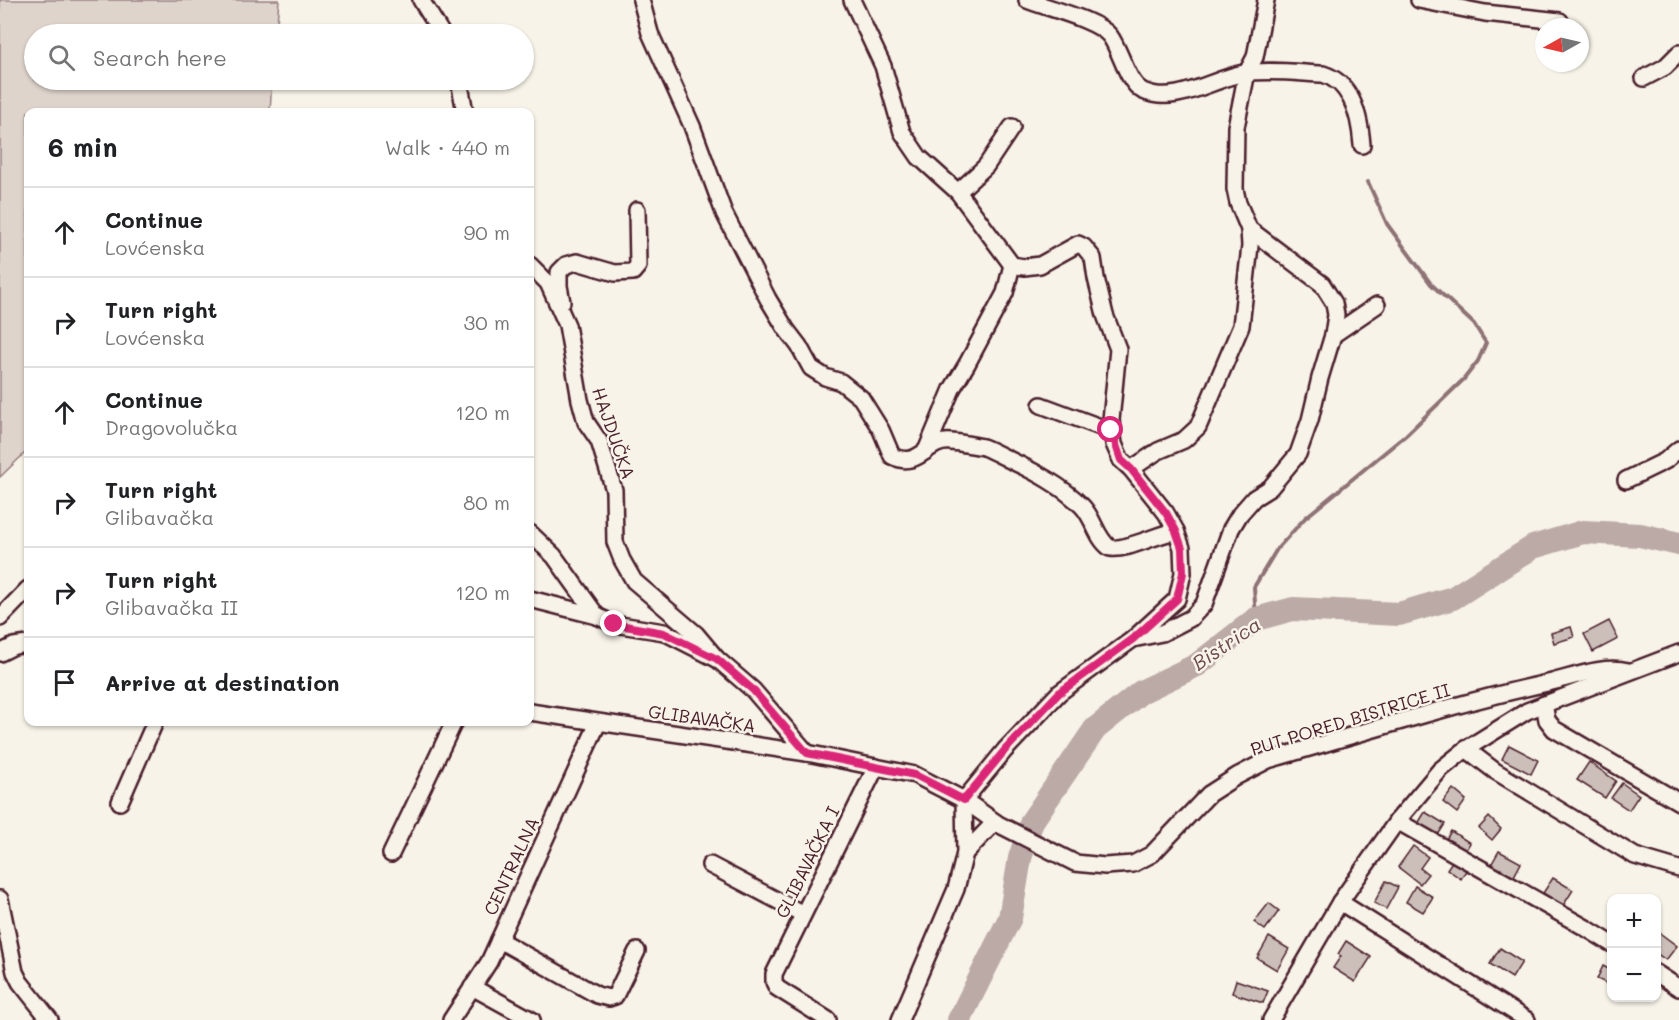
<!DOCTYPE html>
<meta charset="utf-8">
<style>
body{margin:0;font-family:Mali,sans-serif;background:#f6f6f6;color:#202124}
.controls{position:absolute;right:18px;bottom:18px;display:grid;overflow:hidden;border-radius:12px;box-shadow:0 2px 4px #0004}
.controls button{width:54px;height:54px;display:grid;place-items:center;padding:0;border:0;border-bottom:2px solid #e0e0e0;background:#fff;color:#202124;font:30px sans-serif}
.compass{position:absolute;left:1535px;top:18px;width:54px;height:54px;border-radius:50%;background:#fff;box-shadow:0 2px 4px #0004;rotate:262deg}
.stop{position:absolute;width:18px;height:18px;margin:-14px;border:4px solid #db2777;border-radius:50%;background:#fff}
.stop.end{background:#db2777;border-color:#fff;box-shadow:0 2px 6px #0008}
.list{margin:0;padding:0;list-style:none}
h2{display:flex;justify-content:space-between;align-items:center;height:78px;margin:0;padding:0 24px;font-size:26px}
h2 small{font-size:20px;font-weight:400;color:#757577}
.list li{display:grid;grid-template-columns:39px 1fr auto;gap:18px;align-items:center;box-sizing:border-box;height:90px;padding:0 24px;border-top:2px solid #e0e0e0}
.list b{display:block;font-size:22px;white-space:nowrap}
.list p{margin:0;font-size:20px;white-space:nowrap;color:#757577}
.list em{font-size:20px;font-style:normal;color:#757577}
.icon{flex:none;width:33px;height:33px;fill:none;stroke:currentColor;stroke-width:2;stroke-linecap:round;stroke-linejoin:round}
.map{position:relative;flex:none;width:1679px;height:1020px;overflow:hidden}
.search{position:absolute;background:#fff;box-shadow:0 2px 4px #0004;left:24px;top:24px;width:510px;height:66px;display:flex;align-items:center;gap:15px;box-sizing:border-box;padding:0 21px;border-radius:33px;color:#757577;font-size:22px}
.panel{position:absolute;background:#fff;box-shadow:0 2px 4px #0004;left:24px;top:108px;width:510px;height:618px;border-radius:12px}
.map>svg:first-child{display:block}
.green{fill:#ded4cc;stroke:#947a7c;stroke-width:1.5}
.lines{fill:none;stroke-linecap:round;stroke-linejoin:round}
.stream{stroke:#8e7275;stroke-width:4}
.river{stroke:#bcaaa7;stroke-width:24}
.building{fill:#ccbfb9;stroke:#4a1f2b;stroke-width:1.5}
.minor-casing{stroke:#4a1f2b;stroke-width:20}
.minor{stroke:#f7f3e8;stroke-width:15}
.route{stroke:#db2777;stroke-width:8}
.labels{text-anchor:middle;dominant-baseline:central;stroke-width:5;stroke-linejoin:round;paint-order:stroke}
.street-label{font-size:18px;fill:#4a1f2b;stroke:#f7f3e8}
.water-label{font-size:20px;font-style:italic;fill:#6c4950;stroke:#f7f3e8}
</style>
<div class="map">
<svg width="1679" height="1020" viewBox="0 0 1679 1020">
<rect width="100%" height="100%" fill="#f7f3e8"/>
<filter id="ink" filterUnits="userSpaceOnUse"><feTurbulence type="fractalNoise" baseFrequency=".0167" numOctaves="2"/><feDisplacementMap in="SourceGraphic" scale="12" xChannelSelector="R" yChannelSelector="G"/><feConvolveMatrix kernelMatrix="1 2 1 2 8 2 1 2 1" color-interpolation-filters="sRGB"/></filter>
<g filter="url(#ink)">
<path class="green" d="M0 0H279L276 34H34V80H272L270 112H28V450L0 477Z"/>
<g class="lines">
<path class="stream" d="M1256 619 1254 587 1277 549 1305 518 1406 435 1464 379 1478 361 1486 343 1474 324 1431 284 1387 224 1368 182"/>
<path class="river" d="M959 1020 1010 918 1020 858 1032 821 1095 729 1141 692 1197 665 1256 619 1293 609 1399 614 1453 598 1533 547 1583 532 1640 535 1679 544"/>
</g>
<g class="building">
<path d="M1609 621 1618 639 1593 652 1584 634Z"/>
<path d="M1571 627 1574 637 1554 643 1551 633Z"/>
<path d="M1509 745 1538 760 1531 774 1502 759Z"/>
<path d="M1589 762 1616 781 1605 798 1577 780Z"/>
<path d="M1622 783 1639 795 1629 810 1611 798Z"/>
<path d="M1453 789 1466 800 1457 813 1443 802Z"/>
<path d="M1425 812 1445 824 1436 838 1416 827Z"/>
<path d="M1489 817 1501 829 1492 840 1479 828Z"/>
<path d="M1451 831 1470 843 1462 856 1443 844Z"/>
<path d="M1413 846 1428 857 1420 868 1428 874 1420 884 1398 867Z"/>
<path d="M1499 851 1521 863 1513 878 1491 865Z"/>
<path d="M1453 860 1467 869 1461 879 1447 869Z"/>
<path d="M1553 878 1573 890 1563 906 1543 893Z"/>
<path d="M1386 881 1398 887 1386 909 1374 903Z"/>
<path d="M1415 886 1433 897 1423 912 1406 902Z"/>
<path d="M1269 903 1279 911 1265 930 1254 922Z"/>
<path d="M1657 931 1677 946 1666 960 1656 953Z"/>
<path d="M1269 937 1289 949 1277 970 1257 958Z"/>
<path d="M1346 941 1371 957 1355 982 1333 968 1341 956 1338 954Z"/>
<path d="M1500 948 1522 962 1512 978 1490 964Z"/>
<path d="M1603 966 1612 971V986L1597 979Z"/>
<path d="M1236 980 1268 991 1263 1003 1232 993Z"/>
</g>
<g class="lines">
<defs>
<g id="minor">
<path d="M421 0 442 34"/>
<path d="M641 0 650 33 692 126 724 213 768 299 786 329 799 346 811 368 825 377 841 382 861 398 881 430 892 456C920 470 926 439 951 442 961 443 973 445 983 447 991 450 1000 455 1008 459 1035 472 1061 485 1082 506 1094 518 1096 538 1110 548 1126 551 1157 534 1176 531"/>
<path d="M852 0 883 66 902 132 919 157 958 192 1012 265 1024 267 1040 265 1078 244 1084 247 1093 258 1096 278 1105 315 1118 349 1111 420 1114 444 1121 460 1131 469 1166 513 1176 531 1182 548 1183 573 1177 599 1133 639"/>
<path d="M1027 0C1047 8 1098 20 1110 36 1121 51 1127 83 1143 91 1176 106 1213 78 1245 73 1267 69 1300 73 1323 74 1353 83 1360 118 1362 145"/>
<path d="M1419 0 1485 13 1560 21"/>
<path d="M1644 78 1665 67 1679 53"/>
<path d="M459 80 465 112"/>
<path d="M958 192 986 166 1012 127"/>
<path d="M530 265 548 283 567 325 580 400 586 422 599 441 614 490 615 542 622 560 634 581 696 634 717 659"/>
<path d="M562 302 559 286V272L566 265 577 262 615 273 633 272 638 266 637 210"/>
<path d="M1333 335 1377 305"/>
<path d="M1041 405 1111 431"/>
<path d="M926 451 952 389 967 364 1005 293 1012 265"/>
<path d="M1131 469 1158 451 1184 440 1198 427 1241 326 1250 246 1249 229"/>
<path d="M1626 480 1665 461 1679 449"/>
<path d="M530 533 554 556 597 616 614 624 664 632 717 659 753 690 807 753"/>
<path d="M530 599 597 616"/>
<path d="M0 618 28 589"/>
<path d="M0 653 14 646 28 644"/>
<path d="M1544 704 1547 720 1554 729 1679 802"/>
<path d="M530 712 807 753 915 775 964 800 998 824 1075 863 1105 866 1133 864 1152 854 1209 794 1237 776 1268 760C1362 733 1456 703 1552 682 1576 676 1604 665 1628 671"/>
<path d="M1466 749 1495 771 1635 856 1679 869"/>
<path d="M964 800 1005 750 1059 693 1133 639 1162 633 1191 618 1204 604 1231 529 1240 514 1254 498 1270 488 1298 454 1310 420 1320 378 1333 335 1336 315 1334 303 1322 284 1249 229 1238 203 1235 189 1236 127 1247 72 1255 57 1266 0"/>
<path d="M120 802 155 722"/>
<path d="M1397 821 1586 928 1612 944"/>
<path d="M965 853 995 822"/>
<path d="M391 854 454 722"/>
<path d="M710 865 803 914"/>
<path d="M0 899 15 972 20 982 50 1020"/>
<path d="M1340 902 1527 1020"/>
<path d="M499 940 597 995 609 998 615 996 637 951"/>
<path d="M1656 973 1679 988"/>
<path d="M472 987 532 1020"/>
<path d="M451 1020 489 962 598 723"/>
<path d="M828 1020 777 988 774 982V974L876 767"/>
<path d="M900 1020 956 889 965 853 964 800"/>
<path d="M1271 1020 1340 902 1397 821 1440 770 1466 749 1527 711 1679 653"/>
</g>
</defs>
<use href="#minor" class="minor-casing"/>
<use href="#minor" class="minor"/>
</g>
</g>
<g class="lines" filter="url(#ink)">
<path class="route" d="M614 624 664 633 717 659 753 690 807 753 915 775 964 800 1005 750 1059 693 1133 639 1177 599 1183 573 1182 548 1176 531 1166 513 1131 469 1121 460 1111 430"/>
</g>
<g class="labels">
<g class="street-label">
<text transform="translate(614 433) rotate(71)">HAJDUČKA</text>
<text transform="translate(702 718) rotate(8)">GLIBAVAČKA</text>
<text transform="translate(1350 719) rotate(-17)">PUT PORED BISTRICE II</text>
<text transform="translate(807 862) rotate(-64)">GLIBAVAČKA I</text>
<text transform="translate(511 866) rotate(-65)">CENTRALNA</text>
</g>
<g class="water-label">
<text transform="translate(1226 643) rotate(-34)">Bistrica</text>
</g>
</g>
</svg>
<div class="controls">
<button>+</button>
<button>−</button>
</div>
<svg class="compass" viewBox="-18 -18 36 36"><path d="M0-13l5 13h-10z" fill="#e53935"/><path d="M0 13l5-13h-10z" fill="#757577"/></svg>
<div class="stop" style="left:1111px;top:430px"></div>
<div class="stop end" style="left:614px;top:624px"></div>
<div class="search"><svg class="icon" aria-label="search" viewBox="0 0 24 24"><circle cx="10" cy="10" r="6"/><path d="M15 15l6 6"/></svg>Search here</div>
<section class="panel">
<h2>6 min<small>Walk · 440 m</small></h2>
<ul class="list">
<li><svg class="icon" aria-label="ahead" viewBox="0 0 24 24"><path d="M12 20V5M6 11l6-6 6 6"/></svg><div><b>Continue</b><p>Lovćenska</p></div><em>90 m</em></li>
<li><svg class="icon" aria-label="right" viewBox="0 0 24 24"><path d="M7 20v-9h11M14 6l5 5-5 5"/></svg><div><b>Turn right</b><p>Lovćenska</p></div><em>30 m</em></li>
<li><svg class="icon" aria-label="ahead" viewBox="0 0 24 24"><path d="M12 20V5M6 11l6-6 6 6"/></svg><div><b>Continue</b><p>Dragovolučka</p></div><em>120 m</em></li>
<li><svg class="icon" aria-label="right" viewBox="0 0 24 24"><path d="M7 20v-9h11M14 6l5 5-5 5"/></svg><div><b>Turn right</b><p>Glibavačka</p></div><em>80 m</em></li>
<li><svg class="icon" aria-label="right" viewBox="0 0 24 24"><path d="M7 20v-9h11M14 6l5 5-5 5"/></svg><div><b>Turn right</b><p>Glibavačka II</p></div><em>120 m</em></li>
<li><svg class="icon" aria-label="arrive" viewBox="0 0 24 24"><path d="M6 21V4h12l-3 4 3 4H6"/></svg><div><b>Arrive at destination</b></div></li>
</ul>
</section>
</div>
